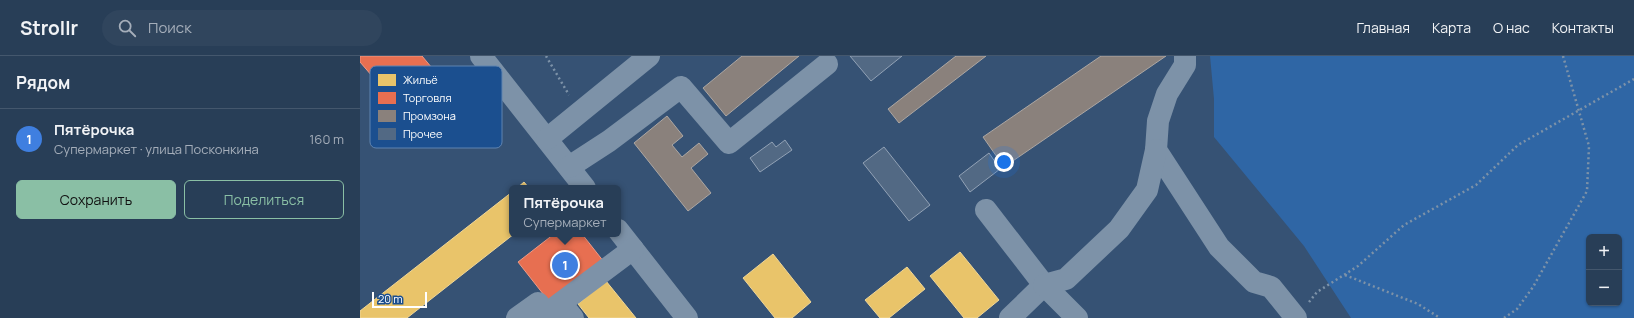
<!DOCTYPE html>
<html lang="ru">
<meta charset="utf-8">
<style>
body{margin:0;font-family:Manrope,sans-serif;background:#30455d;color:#f1f3f6}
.controls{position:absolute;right:12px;bottom:12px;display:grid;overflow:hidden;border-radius:6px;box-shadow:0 1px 3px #0004}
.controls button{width:36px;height:36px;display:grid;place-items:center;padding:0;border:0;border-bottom:1px solid #44576d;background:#283e57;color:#f1f3f6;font:20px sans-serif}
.scale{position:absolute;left:12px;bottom:10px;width:55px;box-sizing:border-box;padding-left:4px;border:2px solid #fff;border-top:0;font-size:11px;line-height:14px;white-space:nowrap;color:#fff;-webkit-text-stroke:3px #1b4f8f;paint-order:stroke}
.you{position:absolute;left:644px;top:106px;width:14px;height:14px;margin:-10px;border:3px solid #fff;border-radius:50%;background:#1a73e8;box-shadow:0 0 0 6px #1a73e833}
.badge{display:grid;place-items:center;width:26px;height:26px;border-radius:50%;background:#8abfa5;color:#fff;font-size:13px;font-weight:700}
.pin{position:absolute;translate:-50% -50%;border:2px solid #fff;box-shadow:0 1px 4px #0006}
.popup{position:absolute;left:149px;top:129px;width:112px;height:52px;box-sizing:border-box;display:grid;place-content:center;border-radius:6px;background:#283e57;filter:drop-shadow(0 1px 3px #0005);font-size:13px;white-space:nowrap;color:#a5aeba}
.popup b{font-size:15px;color:#f1f3f6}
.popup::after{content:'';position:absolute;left:50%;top:100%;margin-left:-8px;border:8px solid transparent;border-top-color:#283e57}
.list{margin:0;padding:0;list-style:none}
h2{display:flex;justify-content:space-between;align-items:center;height:52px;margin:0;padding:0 16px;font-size:17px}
h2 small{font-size:13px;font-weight:400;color:#a5aeba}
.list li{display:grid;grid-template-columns:26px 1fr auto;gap:12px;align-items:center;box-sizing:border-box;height:60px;padding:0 16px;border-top:1px solid #44576d}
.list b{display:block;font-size:15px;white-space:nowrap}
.list p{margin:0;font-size:13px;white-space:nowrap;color:#a5aeba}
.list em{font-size:13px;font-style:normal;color:#a5aeba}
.actions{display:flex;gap:8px;padding:12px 16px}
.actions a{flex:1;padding:9px 0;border:1px solid #8abfa5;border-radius:6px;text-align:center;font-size:14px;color:#8abfa5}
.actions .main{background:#8abfa5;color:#111}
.icon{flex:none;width:22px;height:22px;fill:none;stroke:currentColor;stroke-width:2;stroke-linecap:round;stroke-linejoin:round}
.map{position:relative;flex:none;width:1274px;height:262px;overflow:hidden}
header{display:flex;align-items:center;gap:24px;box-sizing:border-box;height:56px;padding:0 20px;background:#283e57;border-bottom:1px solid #44576d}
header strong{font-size:19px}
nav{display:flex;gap:22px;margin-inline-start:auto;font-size:14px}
.search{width:280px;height:36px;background:#30455d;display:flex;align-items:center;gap:10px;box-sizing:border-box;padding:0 14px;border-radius:22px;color:#a5aeba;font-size:15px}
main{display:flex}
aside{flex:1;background:#283e57}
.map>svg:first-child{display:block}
.green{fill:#2f66a5;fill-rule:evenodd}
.homes{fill:#e9c46a;stroke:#f0d697}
.shops{fill:#e76f51;stroke:#ee9a85}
.industry{fill:#8a817c;stroke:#ada7a3}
.building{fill:#526984;stroke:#92a2b6}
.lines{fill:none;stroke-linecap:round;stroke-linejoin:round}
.path{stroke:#7d92a8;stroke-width:2.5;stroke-dasharray:2 3;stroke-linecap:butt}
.minor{stroke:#7d92a8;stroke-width:22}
.key{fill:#1b4f8f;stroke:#5f84b1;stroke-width:1}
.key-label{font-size:11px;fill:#fff}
</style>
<header>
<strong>Strollr</strong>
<div class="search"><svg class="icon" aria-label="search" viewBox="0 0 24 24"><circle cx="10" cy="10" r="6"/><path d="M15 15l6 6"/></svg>Поиск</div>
<nav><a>Главная</a><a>Карта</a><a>О нас</a><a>Контакты</a></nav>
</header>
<main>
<aside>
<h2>Рядом<small></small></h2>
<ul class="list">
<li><span class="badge" style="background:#3f7fe0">1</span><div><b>Пятёрочка</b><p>Супермаркет · улица Посконкина</p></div><em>160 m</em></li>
</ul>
<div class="actions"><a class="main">Сохранить</a><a>Поделиться</a></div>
</aside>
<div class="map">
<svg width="1274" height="262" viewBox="0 0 1274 262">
<rect width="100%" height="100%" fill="#365274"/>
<path class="green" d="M850 0H1274V262H991L944 190 854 81V43ZM1229 181H1259V247H1229Z"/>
<g class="homes">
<path d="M164 126 169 132H157Z"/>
<path d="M152 136V178H154L47 262H0V255Z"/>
<path d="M600 196 639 244 617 262H604L570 220Z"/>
<path d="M413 198 451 246 432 262H415L383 222Z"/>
<path d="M547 211 565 233 529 262H520L505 244Z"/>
<path d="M246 225 276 262H229L218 248Z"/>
</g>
<g class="shops">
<path d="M0 0H62L87 30 49 63 0 6Z"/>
<path d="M194 178H222L244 206 191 248 158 206Z"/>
</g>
<g class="industry">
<path d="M382 0H439L366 60 343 32Z"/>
<path d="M596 0H626L539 67 528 53Z"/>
<path d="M741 0H806L644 111 623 81Z"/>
<path d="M307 60 323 80 312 89 322 101 339 87 348 98 331 112 351 137 328 155 274 87Z"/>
</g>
<g class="building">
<path d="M490 0H542L511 25Z"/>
<path d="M425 84 432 94 400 116 390 102 412 86 416 91Z"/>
<path d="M524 91 570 149 549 165 503 107Z"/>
<path d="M629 97 640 113 610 136 599 120Z"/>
</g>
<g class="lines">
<g class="path">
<path d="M186 0 209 39"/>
<path d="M985 219 1058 248 1080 262"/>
<path d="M949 246 957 236 998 210 1044 169 1116 129 1158 89 1274 23"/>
<path d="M1144 262 1157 253 1173 231 1227 135 1229 90 1203 0"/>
</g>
<g class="minor">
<path d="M121 0 225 132"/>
<path d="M825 0V9L807 38 798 65 796 94 859 191 894 226 911 231 936 262"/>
<path d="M187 83 289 0"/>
<path d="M209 111 249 85 321 31 369 87 467 8"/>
<path d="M626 154 684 229 650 262"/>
<path d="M258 174 327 262"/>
<path d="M201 247 213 262"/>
<path d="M157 262 178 247 186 258 273 193"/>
<path d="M717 262 684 229 706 223 759 173 787 134 796 94"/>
</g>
</g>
<rect x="10" y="10" width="132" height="82" rx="6" class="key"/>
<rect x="18" y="18" width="18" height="12" fill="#e9c46a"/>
<rect x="18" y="36" width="18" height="12" fill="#e76f51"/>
<rect x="18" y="54" width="18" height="12" fill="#8a817c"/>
<rect x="18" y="72" width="18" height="12" fill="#526984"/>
<g class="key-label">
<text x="43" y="28">Жильё</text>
<text x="43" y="46">Торговля</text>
<text x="43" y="64">Промзона</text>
<text x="43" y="82">Прочее</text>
</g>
</svg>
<div class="controls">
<button>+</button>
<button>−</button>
</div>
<div class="scale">20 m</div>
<div class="you"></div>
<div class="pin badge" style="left:205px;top:209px;background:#3f7fe0">1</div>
<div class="popup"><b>Пятёрочка</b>Супермаркет</div>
</div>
</main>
